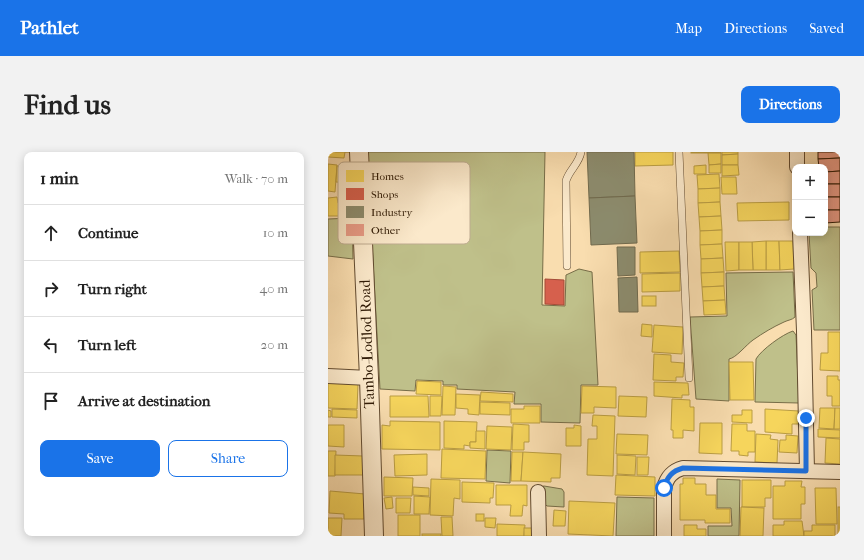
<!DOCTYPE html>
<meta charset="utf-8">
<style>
body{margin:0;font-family:"IM FELL French Canon",serif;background:#f2f2f2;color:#222}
.controls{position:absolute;right:12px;top:12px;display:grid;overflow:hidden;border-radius:8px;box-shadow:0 2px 10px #0003}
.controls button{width:36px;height:36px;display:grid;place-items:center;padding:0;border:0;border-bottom:1px solid #e0e0e0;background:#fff;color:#222;font:20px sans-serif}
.stop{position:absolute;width:12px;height:12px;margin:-9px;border:3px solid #1a73e8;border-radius:50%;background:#fff}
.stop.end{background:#1a73e8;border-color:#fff;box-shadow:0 1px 4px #0008}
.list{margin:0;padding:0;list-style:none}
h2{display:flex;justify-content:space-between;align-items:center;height:52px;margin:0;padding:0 16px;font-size:17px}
h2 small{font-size:13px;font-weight:400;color:#767676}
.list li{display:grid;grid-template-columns:26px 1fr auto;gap:12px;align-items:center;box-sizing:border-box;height:56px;padding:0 16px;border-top:1px solid #e0e0e0}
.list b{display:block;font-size:15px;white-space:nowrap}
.list em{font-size:13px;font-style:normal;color:#767676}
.actions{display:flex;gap:8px;padding:12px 16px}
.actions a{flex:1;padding:9px 0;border:1px solid #1a73e8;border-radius:8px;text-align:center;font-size:14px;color:#1a73e8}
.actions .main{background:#1a73e8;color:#fff}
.icon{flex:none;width:22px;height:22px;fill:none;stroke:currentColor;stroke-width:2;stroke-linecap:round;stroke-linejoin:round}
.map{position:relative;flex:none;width:512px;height:384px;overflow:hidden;border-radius:8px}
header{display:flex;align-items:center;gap:24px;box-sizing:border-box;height:56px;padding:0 20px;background:#1a73e8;color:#fff}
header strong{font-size:19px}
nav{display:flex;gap:22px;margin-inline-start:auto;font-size:14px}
.intro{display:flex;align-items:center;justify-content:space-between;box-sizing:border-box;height:96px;padding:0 24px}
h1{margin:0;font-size:28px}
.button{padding:10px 18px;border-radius:8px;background:#1a73e8;color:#fff;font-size:14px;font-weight:700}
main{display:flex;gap:24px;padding:0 24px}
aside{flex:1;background:#fff;border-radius:8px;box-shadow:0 2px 10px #0003}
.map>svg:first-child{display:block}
.green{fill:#bfc08a;stroke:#776d48}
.homes{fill:#f6d55c;stroke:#ba9d42}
.shops{fill:#d6604d;stroke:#a44b37}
.industry{fill:#8c8c6e;stroke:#706a4e}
.building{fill:#ea9c88;stroke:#2f1a05}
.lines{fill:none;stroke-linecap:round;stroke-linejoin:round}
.service-casing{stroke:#624b30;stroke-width:8}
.minor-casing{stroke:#624b30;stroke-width:16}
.tertiary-casing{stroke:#624b30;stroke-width:20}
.service{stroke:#fbe9cb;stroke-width:7}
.minor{stroke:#fbe9cb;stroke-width:14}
.tertiary{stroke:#fbe9cb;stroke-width:18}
.route{stroke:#1a73e8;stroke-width:5}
.labels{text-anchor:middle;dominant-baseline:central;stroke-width:4;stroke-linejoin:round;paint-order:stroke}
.street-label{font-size:15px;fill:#2f1a05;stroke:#fbe9cb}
.key{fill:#fbe9cb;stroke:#beab90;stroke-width:1}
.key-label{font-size:11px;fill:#2f1a05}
</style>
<header>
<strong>Pathlet</strong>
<nav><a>Map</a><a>Directions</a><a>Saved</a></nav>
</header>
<div class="intro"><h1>Find us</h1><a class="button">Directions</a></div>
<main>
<aside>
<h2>1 min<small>Walk · 70 m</small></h2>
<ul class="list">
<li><svg class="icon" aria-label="ahead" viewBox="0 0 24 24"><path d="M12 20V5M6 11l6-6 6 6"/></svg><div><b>Continue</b></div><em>10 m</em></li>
<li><svg class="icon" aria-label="right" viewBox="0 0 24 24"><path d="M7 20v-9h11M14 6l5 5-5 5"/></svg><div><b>Turn right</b></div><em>40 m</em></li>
<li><svg class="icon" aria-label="left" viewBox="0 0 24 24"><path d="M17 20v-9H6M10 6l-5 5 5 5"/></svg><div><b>Turn left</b></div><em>20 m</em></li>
<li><svg class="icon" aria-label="arrive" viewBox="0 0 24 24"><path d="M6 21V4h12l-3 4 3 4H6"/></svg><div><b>Arrive at destination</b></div></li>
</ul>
<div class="actions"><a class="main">Save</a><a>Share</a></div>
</aside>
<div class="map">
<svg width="512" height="384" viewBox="0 0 512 384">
<rect width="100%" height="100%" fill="#f9ddaf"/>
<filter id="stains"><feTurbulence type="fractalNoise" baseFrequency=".005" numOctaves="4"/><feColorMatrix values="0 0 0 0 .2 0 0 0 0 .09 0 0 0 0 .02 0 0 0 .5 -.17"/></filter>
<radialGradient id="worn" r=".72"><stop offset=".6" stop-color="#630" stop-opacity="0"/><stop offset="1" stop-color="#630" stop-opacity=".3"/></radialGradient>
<g class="green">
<path d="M39 0H217L214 153 237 154 238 123 251 117 264 120 270 233H253L252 271 213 270V252H186L187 240 129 237V233H115V229L88 228 87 239 52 237Z"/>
<path d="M24 66 25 107 0 104V67Z"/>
<path d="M497 75H512V178H486L484 138 489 135 488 121 483 116 481 81H497Z"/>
<path d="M465 120 467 165C464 168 460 168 456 170 445 175 435 181 425 188 418 193 408 206 401 207V249L368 247 362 165 399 164 398 121Z"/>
<path d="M465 179 468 183 471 251 427 250 428 207C433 198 455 182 465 179Z"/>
<path d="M159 298 183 299 182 331 158 329Z"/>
<path d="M389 327 412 328 411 384H380V374H404L403 356H389Z"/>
<path d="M216 334 234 337 236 340V355L219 354 217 352 212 335Z"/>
<path d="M289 345 326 346V384H288Z"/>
</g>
<g class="homes">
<path d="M0 0H21H17L16 6 0 5Z"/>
<path d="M307 0H345V13L307 14Z"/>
<rect x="363" y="0" width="30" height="1"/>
<path d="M394 0H410V2L394 3Z"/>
<path d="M380 1H393V12L381 13Z"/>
<path d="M410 2V13H394V3Z"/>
<path d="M0 12 9 13 7 40 0 39Z"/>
<path d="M393 12V21H381V13Z"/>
<path d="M378 13V22H366V14Z"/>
<path d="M394 13H410L411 23 394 24Z"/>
<path d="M9 14 22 15 21 31 8 30Z"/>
<path d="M391 22 392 36 370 37 369 23Z"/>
<path d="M393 25H408L409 42H394Z"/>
<path d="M392 36V50L370 51V37Z"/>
<path d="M9 45 10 51H12L13 64H0V46Z"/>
<path d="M392 50 393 64 371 65 370 51Z"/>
<path d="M461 50V68L410 69 409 51Z"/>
<path d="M393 64 394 78 372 79 371 65Z"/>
<path d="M394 78V92L372 93V79Z"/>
<path d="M438 89H451L452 118H438Z"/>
<path d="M438 89V118H425L424 90Z"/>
<path d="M451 89H465L466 117 452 118Z"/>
<path d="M397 90H411V118L398 119Z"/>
<path d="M411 90H424L425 118H411Z"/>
<path d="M394 92 395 106 373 107 372 93Z"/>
<path d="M351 99 352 120 312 121V100Z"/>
<path d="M395 106 396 120 373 121V107Z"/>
<path d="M396 120V134L374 135 373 121Z"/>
<path d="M352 121V139L314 140V122Z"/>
<path d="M396 134 397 148 375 149 374 135Z"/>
<rect x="314" y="144" width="14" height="10"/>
<path d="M397 148 398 162 376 163 375 149Z"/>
<path d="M314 172 324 173V185L313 184Z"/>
<path d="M326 173 355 175 354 202 324 200Z"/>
<path d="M500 180H512V219L492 218 493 201H500Z"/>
<path d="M326 202 343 203V210L356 211 355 225H348V229L325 228Z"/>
<path d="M401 210H425L426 248H402Z"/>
<path d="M499 224H510V228H512V254H504V244H499Z"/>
<path d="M89 229 113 230V243L88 242Z"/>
<path d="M326 230 360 231 361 243H354V246L326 244Z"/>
<path d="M0 231 30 232 29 257 0 256Z"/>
<path d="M115 234 128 235 127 263H114Z"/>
<path d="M254 234 288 235V256L266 255V261H253Z"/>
<path d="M153 240 185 242V250L152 249Z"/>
<path d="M128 242 152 243 151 263 140 262V257L128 256Z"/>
<path d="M62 244H100L101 265H62Z"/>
<path d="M102 244H114L113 264H102Z"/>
<path d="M291 244 319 245 318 265 290 264Z"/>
<path d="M344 247 362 248V255H366V279L355 278V286H345V278H343Z"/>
<path d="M152 250 182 251V263L152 262Z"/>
<path d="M196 254H212V271H183V257H196Z"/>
<path d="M492 256H507L506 277 491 276Z"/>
<path d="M507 256H512V277H506Z"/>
<path d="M4 257 29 258V266L4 265Z"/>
<path d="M437 257 471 259V272H464V282L437 280Z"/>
<path d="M0 258 3 259V265H0Z"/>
<path d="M414 258H424V271L404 270V263H414Z"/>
<path d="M265 263 287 264 285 324 259 323 260 287H269V274H264Z"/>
<path d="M62 269 112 270V298L54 297V273L62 274Z"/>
<path d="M116 269 149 270 148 290H142V294L136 293V297L116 296Z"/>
<path d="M372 271H394V302L371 301Z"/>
<path d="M185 272 201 273V290H196V298H184Z"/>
<path d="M404 272H419V279H427V300H420V304L411 303V299H403Z"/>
<path d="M0 273H16V295L0 294Z"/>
<path d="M246 273 253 274V294H238V276H246Z"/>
<path d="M159 274 184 275 183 298 158 297Z"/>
<path d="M490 277 512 278V286L490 285Z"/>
<path d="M148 279H157V297L142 296V290H148Z"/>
<path d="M289 282 320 283 319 303 288 302Z"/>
<path d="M428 282 443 283 442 287 450 288 449 311 427 310Z"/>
<path d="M458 283 470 284 469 301 451 300 452 288H458Z"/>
<path d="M498 286 512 287V312L497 311Z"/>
<path d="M114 297 158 299 157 327 113 326Z"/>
<path d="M0 299H8L7 324H0Z"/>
<path d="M184 300H195L193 329H183Z"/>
<path d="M195 300 233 302 232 326H223V330L193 329Z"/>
<path d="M99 302V323L67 324 66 303Z"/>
<path d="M7 303 35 304V323H7Z"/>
<path d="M289 303 308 304 307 323 289 322Z"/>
<path d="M309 305H321L320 323H309Z"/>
<path d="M288 323 327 325V344L287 343Z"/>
<path d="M56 325 85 326 84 344H56Z"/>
<path d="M355 326H367V332H378V343H388V357H402V371H377V368H352V332H355Z"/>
<path d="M103 327 132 328V347L126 346 125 364 102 363Z"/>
<path d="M414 328H443V346H437V355H414Z"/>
<path d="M457 329H474L473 335H477V352H473V367H445V334H457Z"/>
<path d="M134 330 166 331 165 346H162V351L134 350Z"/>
<path d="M168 333H199V354L195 353 194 364H182L183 353H168Z"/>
<path d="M85 335 101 336V344L85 343Z"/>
<path d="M487 336H508L509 372H488Z"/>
<path d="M2 339 37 342 36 367H16V362L1 361Z"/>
<path d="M86 344 102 345 101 362H86Z"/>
<path d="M64 345 65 356 58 357 56 346Z"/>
<path d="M68 346H83L82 361H68Z"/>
<path d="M241 349 287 351 285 384 240 382Z"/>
<path d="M413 355 436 356 435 384H412Z"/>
<rect x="510" y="355" width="2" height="29"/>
<path d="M226 358 238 359 237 374H225Z"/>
<rect x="148" y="362" width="8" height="7"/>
<rect x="70" y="363" width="22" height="21"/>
<path d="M113 365H124L125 384H114Z"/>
<path d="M0 366H14L13 384H0Z"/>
<path d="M157 366H168L167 376 157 375Z"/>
<path d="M456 369H474L476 384H445V373H456Z"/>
<path d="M169 372 197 373 196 384H169Z"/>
<path d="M356 373H369V377H378V384H356Z"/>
<path d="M484 373H507V384H476V379H484Z"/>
<rect x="196" y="376" width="8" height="8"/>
<rect x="94" y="382" width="19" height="2"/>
</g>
<path class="shops" d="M217 127 236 128V153L217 152Z"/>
<g class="industry">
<path d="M259 0H306L307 44 261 46Z"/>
<path d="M307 44 309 91 263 93 261 46Z"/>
<path d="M289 95H307V123L290 124Z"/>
<path d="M309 125 310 160H291L290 126Z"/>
</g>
<g class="building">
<path d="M490 0H512V6L490 7Z"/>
<path d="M512 6V19L497 20V15H491L490 7Z"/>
<path d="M512 19V32H497V20Z"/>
<rect x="497" y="32" width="15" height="13"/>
<rect x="497" y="45" width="15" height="13"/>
<path d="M497 58H512V70L497 71Z"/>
</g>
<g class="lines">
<defs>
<g id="service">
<path d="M351 0 361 226"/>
<path d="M239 114 238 29C241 18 251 12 253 0"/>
</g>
<g id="minor">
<path d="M469 0V15"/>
<path d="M472 81 476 179 479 319"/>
<path d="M0 224 41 226"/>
<path d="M210 340 211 384"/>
<path d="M336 384V336C339 325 344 319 355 316L512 320"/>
</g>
<path id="tertiary" d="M31 0 41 226 46 384"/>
</defs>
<use href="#service" class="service-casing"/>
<use href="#minor" class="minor-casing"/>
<use href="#tertiary" class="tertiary-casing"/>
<use href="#service" class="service"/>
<use href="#minor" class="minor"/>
<use href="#tertiary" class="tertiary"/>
</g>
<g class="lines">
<path class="route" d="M336 336C339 325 344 319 355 316L478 319V266"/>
</g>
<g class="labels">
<g class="street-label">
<text transform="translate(39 192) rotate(-92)">Tambo-Lodlod Road</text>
</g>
</g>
<rect x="10" y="10" width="132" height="82" rx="6" class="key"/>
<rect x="18" y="18" width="18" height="12" fill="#f6d55c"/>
<rect x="18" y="36" width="18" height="12" fill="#d6604d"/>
<rect x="18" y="54" width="18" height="12" fill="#8c8c6e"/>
<rect x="18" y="72" width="18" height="12" fill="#ea9c88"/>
<g class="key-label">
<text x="43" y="28">Homes</text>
<text x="43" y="46">Shops</text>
<text x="43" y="64">Industry</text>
<text x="43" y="82">Other</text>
</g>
<rect width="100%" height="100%" filter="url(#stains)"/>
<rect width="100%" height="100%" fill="url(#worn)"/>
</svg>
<div class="controls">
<button>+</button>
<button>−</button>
</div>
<div class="stop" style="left:336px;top:336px"></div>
<div class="stop end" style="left:478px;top:266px"></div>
</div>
</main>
